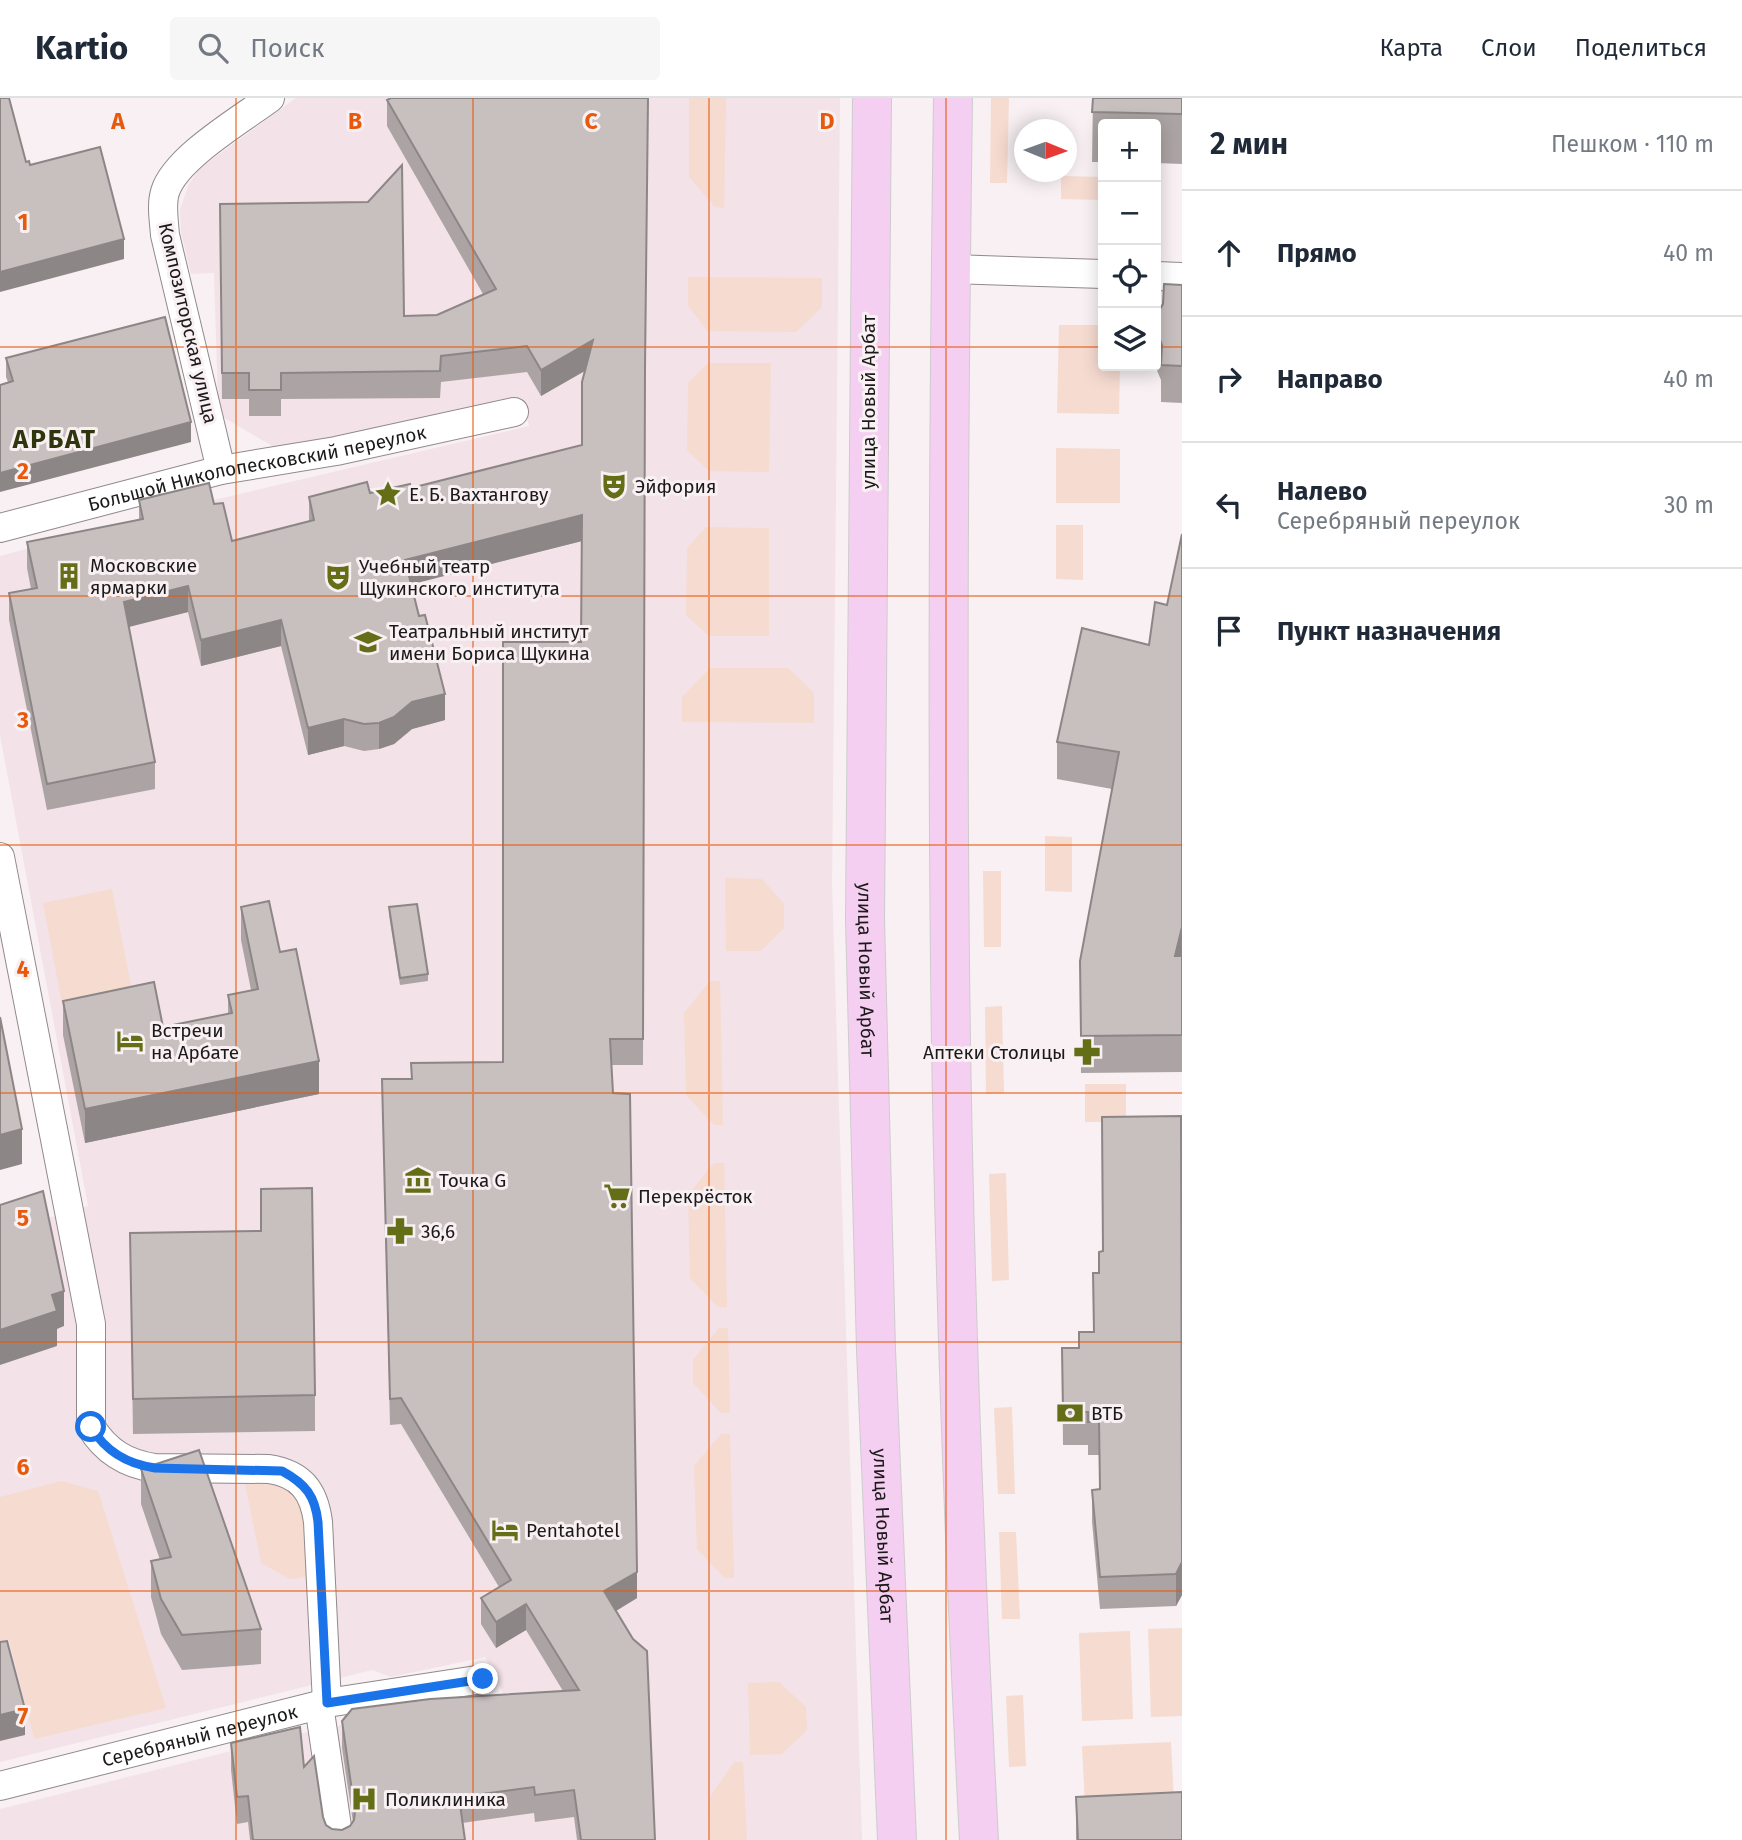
<!DOCTYPE html>
<html lang="ru">
<meta charset="utf-8">
<style>
body{margin:0;font-family:"Fira Sans",sans-serif;background:#f6f6f7;color:#1f2937}
.controls{position:absolute;right:21px;top:21px;display:grid;overflow:hidden;border-radius:7px;box-shadow:0 4px 18px #0003}
.controls button{width:63px;height:63px;display:grid;place-items:center;padding:0;border:0;border-bottom:2px solid #e0e1e3;background:#fff;color:#1f2937;font:35px sans-serif}
.compass{position:absolute;left:1014px;top:21px;width:63px;height:63px;border-radius:50%;background:#fff;box-shadow:0 4px 18px #0003;rotate:91deg}
.stop{position:absolute;width:21px;height:21px;margin:-16px;border:5px solid #1a73e8;border-radius:50%;background:#fff}
.stop.end{background:#1a73e8;border-color:#fff;box-shadow:0 2px 7px #0008}
.list{margin:0;padding:0;list-style:none}
h2{display:flex;justify-content:space-between;align-items:center;height:91px;margin:0;padding:0 28px;font-size:30px}
h2 small{font-size:23px;font-weight:400;color:#747a83}
.list li{display:grid;grid-template-columns:46px 1fr auto;gap:21px;align-items:center;box-sizing:border-box;height:126px;padding:0 28px;border-top:2px solid #e0e1e3}
.list b{display:block;font-size:26px;white-space:nowrap}
.list p{margin:0;font-size:23px;white-space:nowrap;color:#747a83}
.list em{font-size:23px;font-style:normal;color:#747a83}
.icon{flex:none;width:38px;height:38px;fill:none;stroke:currentColor;stroke-width:2;stroke-linecap:round;stroke-linejoin:round}
.map{position:relative;flex:none;width:1182px;height:1742px;overflow:hidden}
header{display:flex;align-items:center;gap:42px;box-sizing:border-box;height:98px;padding:0 35px;background:#fff;border-bottom:2px solid #e0e1e3}
header strong{font-size:33px}
nav{display:flex;gap:38px;margin-inline-start:auto;font-size:24px}
.search{width:490px;height:63px;background:#f6f6f7;display:flex;align-items:center;gap:18px;box-sizing:border-box;padding:0 24px;border-radius:7px;color:#747a83;font-size:26px}
main{display:flex}
aside{flex:1;background:#fff}
.map>svg:first-child{display:block}
.built{fill:#f3e2e8}
.green{fill:#f6dbd0}
.lines{fill:none;stroke-linecap:round;stroke-linejoin:round}
.minor-casing{stroke:#91898c;stroke-width:30}
.primary-casing{stroke:#cdcccd;stroke-width:40}
.minor{stroke:#fff;stroke-width:28}
.primary{stroke:#f5cff1;stroke-width:38}
.wall{fill:#aca4a4}
.shaded-wall{fill:#8c8686}
.building{fill:#c8bfbf;stroke:#8c8686;stroke-width:2}
.route{stroke:#1a73e8;stroke-width:9}
.grid{fill:none;stroke:#e8590c;stroke-width:2;stroke-opacity:0.55}
.labels{text-anchor:middle;dominant-baseline:central;stroke-width:6;stroke-linejoin:round;paint-order:stroke}
.street-label{font-size:19px;fill:#1c191a;stroke:#f8f0f2}
.poi-label{font-size:19px;fill:#1c191a;stroke:#f8f0f2;text-anchor:start}
.district-label{font-size:26px;font-weight:bold;letter-spacing:2px;fill:#2f350d;stroke:#f8f0f2}
.grid-label{font-size:23px;text-anchor:middle;font-weight:bold;fill:#e8590c;stroke:#f8f0f2;stroke-width:6;stroke-linejoin:round;paint-order:stroke}
</style>
<header>
<strong>Kartio</strong>
<div class="search"><svg class="icon" aria-label="search" viewBox="0 0 24 24"><circle cx="10" cy="10" r="6"/><path d="M15 15l6 6"/></svg>Поиск</div>
<nav><a>Карта</a><a>Слои</a><a>Поделиться</a></nav>
</header>
<main>
<div class="map">
<svg width="1182" height="1742" viewBox="0 0 1182 1742">
<rect width="100%" height="100%" fill="#f8f0f2"/>
<path class="built" d="M296 0H840L832 787 862 1742H0V1711L303 1635 503 1595 485 1559 391 1579 372 1572 0 1664V1135L88 1108 0 637V458L214 402 529 328 522 300 389 331 274 349 221 318 218 302 214 175 191 176 181 134 180 111 189 86 200 70Z"/>
<g class="green">
<path d="M689 0H726L724 110 715 109 689 79Z"/>
<path d="M991 0H1009L1007 85H990Z"/>
<path d="M1061 78 1103 79V102L1061 101Z"/>
<path d="M688 179 822 180V209L796 234 708 233 688 208Z"/>
<path d="M1059 227H1103V268H1120L1119 316 1057 315Z"/>
<path d="M708 265H771L769 374 709 373 687 352 688 285Z"/>
<path d="M1056 350 1120 351V405H1056Z"/>
<path d="M1056 427H1083V482L1056 481Z"/>
<path d="M706 429 769 430V538H709L686 517 687 450Z"/>
<path d="M710 570H788L814 595V625L682 624V599Z"/>
<path d="M1045 738 1072 739V794L1045 793Z"/>
<path d="M983 773H1001V849H984Z"/>
<path d="M725 780 762 781 784 806V830L761 853H726Z"/>
<path d="M112 791 136 913 66 927 43 805Z"/>
<path d="M710 883H720L723 1027H714L686 997 684 915Z"/>
<path d="M1002 908 1004 995 986 996 985 909Z"/>
<rect x="1085" y="986" width="41" height="38"/>
<path d="M714 1065H724L727 1209H718L690 1180 688 1097Z"/>
<path d="M1006 1075 1009 1182 992 1183 989 1076Z"/>
<path d="M719 1230H728L730 1315H721L693 1285V1262Z"/>
<path d="M1012 1309 1015 1396H998L994 1310Z"/>
<path d="M721 1336H730L734 1480H725L697 1451 694 1368Z"/>
<path d="M268 1382 288 1388 309 1404 310 1478 290 1481 261 1465 245 1386Z"/>
<path d="M61 1383 98 1393 166 1610 34 1641 9 1542 0 1544V1399Z"/>
<path d="M999 1434H1016L1020 1521H1002Z"/>
<path d="M1182 1530V1618L1151 1619 1148 1531Z"/>
<path d="M1130 1533 1133 1621 1082 1623 1079 1535Z"/>
<path d="M779 1584 806 1609 807 1632 782 1656 750 1657 748 1585Z"/>
<path d="M1023 1597 1026 1668 1009 1669 1006 1598Z"/>
<path d="M1171 1644 1175 1724 1086 1727 1082 1648Z"/>
<path d="M734 1664H743L747 1742H710L709 1700Z"/>
</g>
<g class="lines">
<defs>
<g id="minor">
<path d="M951 171 1103 176"/>
<path d="M1156 178 1182 179"/>
<path d="M221 372 165 137C164 123 161 107 165 94 175 60 242 21 270 0"/>
<path id="s1" d="M0 430 221 372 336 353 514 314"/>
<path d="M0 759 91 1226V1329C106 1354 127 1366 155 1370L269 1371C301 1376 314 1393 318 1424L327 1605"/>
<path d="M319 1607 339 1742"/>
<path id="s2" d="M0 1688 327 1605 483 1581"/>
</g>
<g id="primary">
<path id="s3" d="M872 0 865 821 876 1252 897 1742"/>
<path d="M953 0C949 289 947 578 950 867 953 1159 964 1451 979 1742"/>
</g>
</defs>
<use href="#minor" class="minor-casing"/>
<use href="#primary" class="primary-casing"/>
<use href="#minor" class="minor"/>
<use href="#primary" class="primary"/>
</g>
<g class="wall">
<path d="M1093 0H1182V66L1156 65V26H1103V64H1092Z"/>
<path d="M387 2 645 295 643 967H611L637 1500 616 1513 655 1742H577L574 1719 535 1724 534 1715 462 1725 465 1742H250L248 1724 237 1726 231 1672V1645L304 1669 326 1727 332 1731 342 1732 350 1728 353 1724 342 1650V1623L563 1593 526 1532 496 1550 481 1526V1500L499 1489 401 1326 390 1327 382 981H411L503 964 581 544 582 443 411 486 445 622 412 631 394 646 379 651 364 653 344 648 308 657 281 548 201 568 188 514 129 529 155 664V691L47 712 9 522V495L31 491 27 470V444L139 422V402L214 406 232 443 309 423V399L370 395 411 390 582 347 585 273 541 298 527 274 441 284 440 300 281 301V318H249V301H222L220 106 404 218 437 217 483 196 387 28Z"/>
<path d="M1182 187V305L1161 304V282L1155 268 1156 218Z"/>
<path d="M6 260 191 344 8 284 6 279Z"/>
<path d="M1182 436V974L1081 975 1080 863 1112 691 1057 681V644L1149 547 1167 507Z"/>
<path d="M241 809 280 854 319 996 85 1045 63 937V903L163 929 228 916V897L251 892 241 842Z"/>
<path d="M389 809 428 876V883L400 887 389 817Z"/>
<path d="M130 1135 315 1297V1333L133 1336Z"/>
<path d="M1182 1178V1497L1176 1508 1100 1511 1092 1424V1392L1100 1391 1099 1357H1088V1347H1063L1062 1250H1079L1094 1234Z"/>
<path d="M141 1371 261 1531V1566L182 1572 161 1536 151 1499V1463L160 1462 141 1406Z"/>
<path d="M1076 1699 1182 1742H1076Z"/>
</g>
<g class="shaded-wall">
<path d="M124 141V161L0 194V174Z"/>
<path d="M593 242V268L541 298V272Z"/>
<path d="M191 324V344L0 394V375Z"/>
<path d="M582 417V443L405 488V462Z"/>
<path d="M188 488V514L124 530V504Z"/>
<path d="M281 522V548L201 568V542Z"/>
<path d="M445 596V622L412 631 394 646 379 651V625L412 604Z"/>
<path d="M344 621V648L308 657V630Z"/>
<path d="M1182 829V866L1175 858Z"/>
<path d="M319 963V996L85 1045V1011Z"/>
<path d="M22 1031V1066L0 1072V1037Z"/>
<path d="M64 1193V1228L57 1231V1248L0 1267V1232L52 1197Z"/>
<path d="M1182 1464V1497L1176 1508V1476Z"/>
<path d="M637 1474V1500L604 1520V1493Z"/>
<path d="M526 1506V1532L496 1550V1524Z"/>
<path d="M25 1611V1637L0 1643V1617Z"/>
</g>
<g class="building">
<path d="M0 0H9L26 64 29 63 30 67 100 49 124 141 0 174Z"/>
<path d="M391 0H648L645 269 643 941H610L613 995 630 996 637 1474 604 1493 633 1541 647 1553 655 1742H581L574 1692 535 1697 534 1689 459 1699 465 1742H253L248 1698 237 1699 231 1645 300 1629 304 1669 314 1658 323 1719 326 1727 332 1731 342 1732 350 1728 354 1722 355 1714 342 1623 352 1611 430 1601 579 1592 526 1506 496 1524 481 1500 511 1482 401 1300 390 1301 382 981H412L411 965 503 964V544H581L582 417 405 462 419 518 425 517 445 596 412 604 394 619 379 625 364 626 344 621 308 630 281 522 201 542 188 488 124 504 155 664 47 686 9 495 37 490 27 444 143 421 139 402 209 385 214 406 223 405 232 443 314 422 309 399 367 384 370 395 410 386 411 390 582 347V284L593 242 541 272 527 248 441 258 440 273 281 275V292H249V275H222L220 106 368 104 402 67 404 218 437 217 496 191 387 2Z"/>
<path d="M1093 0H1182V16L1092 14Z"/>
<path d="M1164 186 1182 187V268L1161 267 1162 247 1156 232V218L1163 206Z"/>
<path d="M165 219 191 324 0 375V287L13 283 6 260Z"/>
<path d="M1182 436V829L1175 858H1182V937L1081 938 1080 863 1119 654 1057 644 1082 530 1149 547 1155 504 1167 507Z"/>
<path d="M269 803 280 854 296 851 319 963 85 1011 63 903 154 884 163 929 232 915 228 897 258 891 241 809Z"/>
<path d="M417 806 428 876 400 880 389 809Z"/>
<path d="M0 919 22 1031 0 1037Z"/>
<path d="M1181 1018 1182 1464 1176 1476 1100 1479 1092 1392 1100 1391 1099 1324H1088V1314H1063L1062 1250H1079V1234H1094L1093 1175H1099V1154L1103 1153 1102 1019Z"/>
<path d="M312 1090 315 1297 133 1301 130 1135 261 1133V1091Z"/>
<path d="M43 1093 64 1193 52 1197 57 1213 0 1232V1107Z"/>
<path d="M199 1352 261 1531 182 1537 161 1501 151 1463 171 1459 141 1371Z"/>
<path d="M7 1543 25 1611 0 1617V1544Z"/>
<path d="M1182 1694V1742H1078L1076 1699Z"/>
</g>
<g class="lines">
<path class="route" d="M91 1329C106 1354 127 1366 155 1370L282 1373C306 1386 315 1398 318 1424L327 1605 483 1581"/>
</g>
<path class="grid" d="M236 0V1742M473 0V1742M709 0V1742M946 0V1742M0 249H1103M1156 249H1182M0 498H1182M0 747H1182M0 995H1182M0 1244H1182M0 1493H1182"/>
<defs>
<symbol id="theatre-bare" viewBox="-9 -9 18 18"><path d="M-5-5.5Q0-4 5-5.5V0Q5 5 0 6Q-5 5-5 0ZM-3.3-2.5H-1v1.5H-3.3ZM1-2.5H3.3v1.5H1ZM-2.8 1Q0 5.5 2.8 1Z" fill="#636e17" stroke="#f8f0f2" stroke-width="2.5" paint-order="stroke"/></symbol>
<symbol id="sight-bare" viewBox="-9 -9 18 18"><path d="M0-6L1.8-2.2L6-1.7L2.9 1.2L3.7 5.4L0 3.3L-3.7 5.4L-2.9 1.2L-6-1.7L-1.8-2.2Z" fill="#636e17" stroke="#f8f0f2" stroke-width="2.5" paint-order="stroke"/></symbol>
<symbol id="building-bare" viewBox="-9 -9 18 18"><path d="M-4-6H4V6H1V3H-1V6H-4ZM-2.5-4.3h1.7v1.8h-1.7ZM.8-4.3h1.7v1.8H.8ZM-2.5-1h1.7V.8h-1.7ZM.8-1h1.7V.8H.8Z" fill="#636e17" stroke="#f8f0f2" stroke-width="2.5" paint-order="stroke"/></symbol>
<symbol id="university-bare" viewBox="-9 -9 18 18"><path d="M0-5L7-2L0 1L-7-2ZM-4 1L0 2.5L4 1V4Q0 6-4 4Z" fill="#636e17" stroke="#f8f0f2" stroke-width="2.5" paint-order="stroke"/></symbol>
<symbol id="hotel-bare" viewBox="-9 -9 18 18"><path d="M-6-4.5h1.5V1H6V5H4.5V3h-9V5H-6ZM-4 0a1.8 1.8 0 1 1 3.6 0ZM.5 0V-2.5h3Q6-2.5 6 0Z" fill="#636e17" stroke="#f8f0f2" stroke-width="2.5" paint-order="stroke"/></symbol>
<symbol id="pharmacy-bare" viewBox="-9 -9 18 18"><path d="M-2-6h4v4h4v4h-4v4h-4v-4h-4v-4h4Z" fill="#636e17" stroke="#f8f0f2" stroke-width="2.5" paint-order="stroke"/></symbol>
<symbol id="museum-bare" viewBox="-9 -9 18 18"><path d="M0-6L6-3V-2H-6V-3ZM-5-1h2V3h-2ZM-1-1h2V3h-2ZM3-1h2V3H3ZM-6 4H6V6H-6Z" fill="#636e17" stroke="#f8f0f2" stroke-width="2.5" paint-order="stroke"/></symbol>
<symbol id="supermarket-bare" viewBox="-9 -9 18 18"><path d="M-6-5.5h2.5l.6 2H6L4.5 2H-2.5L-4.4-4H-6ZM-1.5 3.2a1.3 1.3 0 1 0 .1 0ZM3 3.2a1.3 1.3 0 1 0 .1 0Z" fill="#636e17" stroke="#f8f0f2" stroke-width="2.5" paint-order="stroke"/></symbol>
<symbol id="bank-bare" viewBox="-9 -9 18 18"><path d="M-6-4H6V4H-6ZM0-2.3a2.3 2.3 0 1 0 0 4.6a2.3 2.3 0 1 0 0-4.6Z" fill="#636e17" stroke="#f8f0f2" stroke-width="2.5" paint-order="stroke"/></symbol>
<symbol id="hospital-bare" viewBox="-9 -9 18 18"><path d="M-5-5h3v3.5h4V-5h3V5h-3V1.5h-4V5h-3Z" fill="#636e17" stroke="#f8f0f2" stroke-width="2.5" paint-order="stroke"/></symbol>
</defs>
<g fill-rule="evenodd">
<use href="#theatre-bare" x="595" y="369" width="38" height="38"/>
<use href="#sight-bare" x="369" y="377" width="38" height="38"/>
<use href="#building-bare" x="50" y="459" width="38" height="38"/>
<use href="#theatre-bare" x="319" y="460" width="38" height="38"/>
<use href="#university-bare" x="349" y="525" width="38" height="38"/>
<use href="#hotel-bare" x="111" y="924" width="38" height="38"/>
<use href="#pharmacy-bare" x="1068" y="935" width="38" height="38"/>
<use href="#museum-bare" x="399" y="1063" width="38" height="38"/>
<use href="#supermarket-bare" x="598" y="1079" width="38" height="38"/>
<use href="#pharmacy-bare" x="381" y="1114" width="38" height="38"/>
<use href="#bank-bare" x="1051" y="1296" width="38" height="38"/>
<use href="#hotel-bare" x="486" y="1413" width="38" height="38"/>
<use href="#hospital-bare" x="345" y="1682" width="38" height="38"/>
</g>
<g class="labels">
<g class="street-label">
<text transform="translate(188 225) rotate(77)">Композиторская улица</text>
<text transform="translate(868 304) rotate(-90)">улица Новый Арбат</text>
<text stroke="none"><textPath href="#s1" startOffset="264">Большой Николопесковский переулок</textPath></text>
<text stroke="none"><textPath href="#s3" startOffset="872">улица Новый Арбат</textPath></text>
<text stroke="none"><textPath href="#s3" startOffset="1438">улица Новый Арбат</textPath></text>
<text stroke="none"><textPath href="#s2" startOffset="206">Серебряный переулок</textPath></text>
</g>
<g class="poi-label">
<text x="635" y="388">Эйфория</text>
<text x="409" y="396">Е. Б. Вахтангову</text>
<text x="90" y="467">Московские<tspan x="90" dy="22">ярмарки</tspan></text>
<text x="359" y="468">Учебный театр<tspan x="359" dy="22">Щукинского института</tspan></text>
<text x="389" y="533">Театральный институт<tspan x="389" dy="22">имени Бориса Щукина</tspan></text>
<text x="151" y="932">Встречи<tspan x="151" dy="22">на Арбате</tspan></text>
<text x="1066" y="954" text-anchor="end">Аптеки Столицы</text>
<text x="439" y="1082">Точка G</text>
<text x="638" y="1098">Перекрёсток</text>
<text x="421" y="1133">36,6</text>
<text x="1091" y="1315">ВТБ</text>
<text x="526" y="1432">Pentahotel</text>
<text x="385" y="1701">Поликлиника</text>
</g>
<g class="district-label">
<text x="55" y="341">АРБАТ</text>
</g>
</g>
<g class="grid-label">
<text x="118" y="31">A</text>
<text x="355" y="31">B</text>
<text x="591" y="31">C</text>
<text x="827" y="31">D</text>
<text x="23" y="132">1</text>
<text x="23" y="381">2</text>
<text x="23" y="630">3</text>
<text x="23" y="879">4</text>
<text x="23" y="1128">5</text>
<text x="23" y="1377">6</text>
<text x="23" y="1626">7</text>
</g>
</svg>
<div class="controls">
<button>+</button>
<button>−</button>
<button><svg class="icon" aria-label="locate" viewBox="0 0 24 24"><circle cx="12" cy="12" r="6"/><path d="M12 2v4M12 18v4M2 12h4M18 12h4"/></svg></button>
<button><svg class="icon" aria-label="layers" viewBox="0 0 24 24"><path d="M12 4l9 5-9 5-9-5zM3 14l9 5 9-5"/></svg></button>
</div>
<svg class="compass" viewBox="-18 -18 36 36"><path d="M0-13l5 13h-10z" fill="#e53935"/><path d="M0 13l5-13h-10z" fill="#747a83"/></svg>
<div class="stop" style="left:91px;top:1329px"></div>
<div class="stop end" style="left:483px;top:1581px"></div>
</div>
<aside>
<h2>2 мин<small>Пешком · 110 m</small></h2>
<ul class="list">
<li><svg class="icon" aria-label="ahead" viewBox="0 0 24 24"><path d="M12 20V5M6 11l6-6 6 6"/></svg><div><b>Прямо</b></div><em>40 m</em></li>
<li><svg class="icon" aria-label="right" viewBox="0 0 24 24"><path d="M7 20v-9h11M14 6l5 5-5 5"/></svg><div><b>Направо</b></div><em>40 m</em></li>
<li><svg class="icon" aria-label="left" viewBox="0 0 24 24"><path d="M17 20v-9H6M10 6l-5 5 5 5"/></svg><div><b>Налево</b><p>Серебряный переулок</p></div><em>30 m</em></li>
<li><svg class="icon" aria-label="arrive" viewBox="0 0 24 24"><path d="M6 21V4h12l-3 4 3 4H6"/></svg><div><b>Пункт назначения</b></div></li>
</ul>
</aside>
</main>
